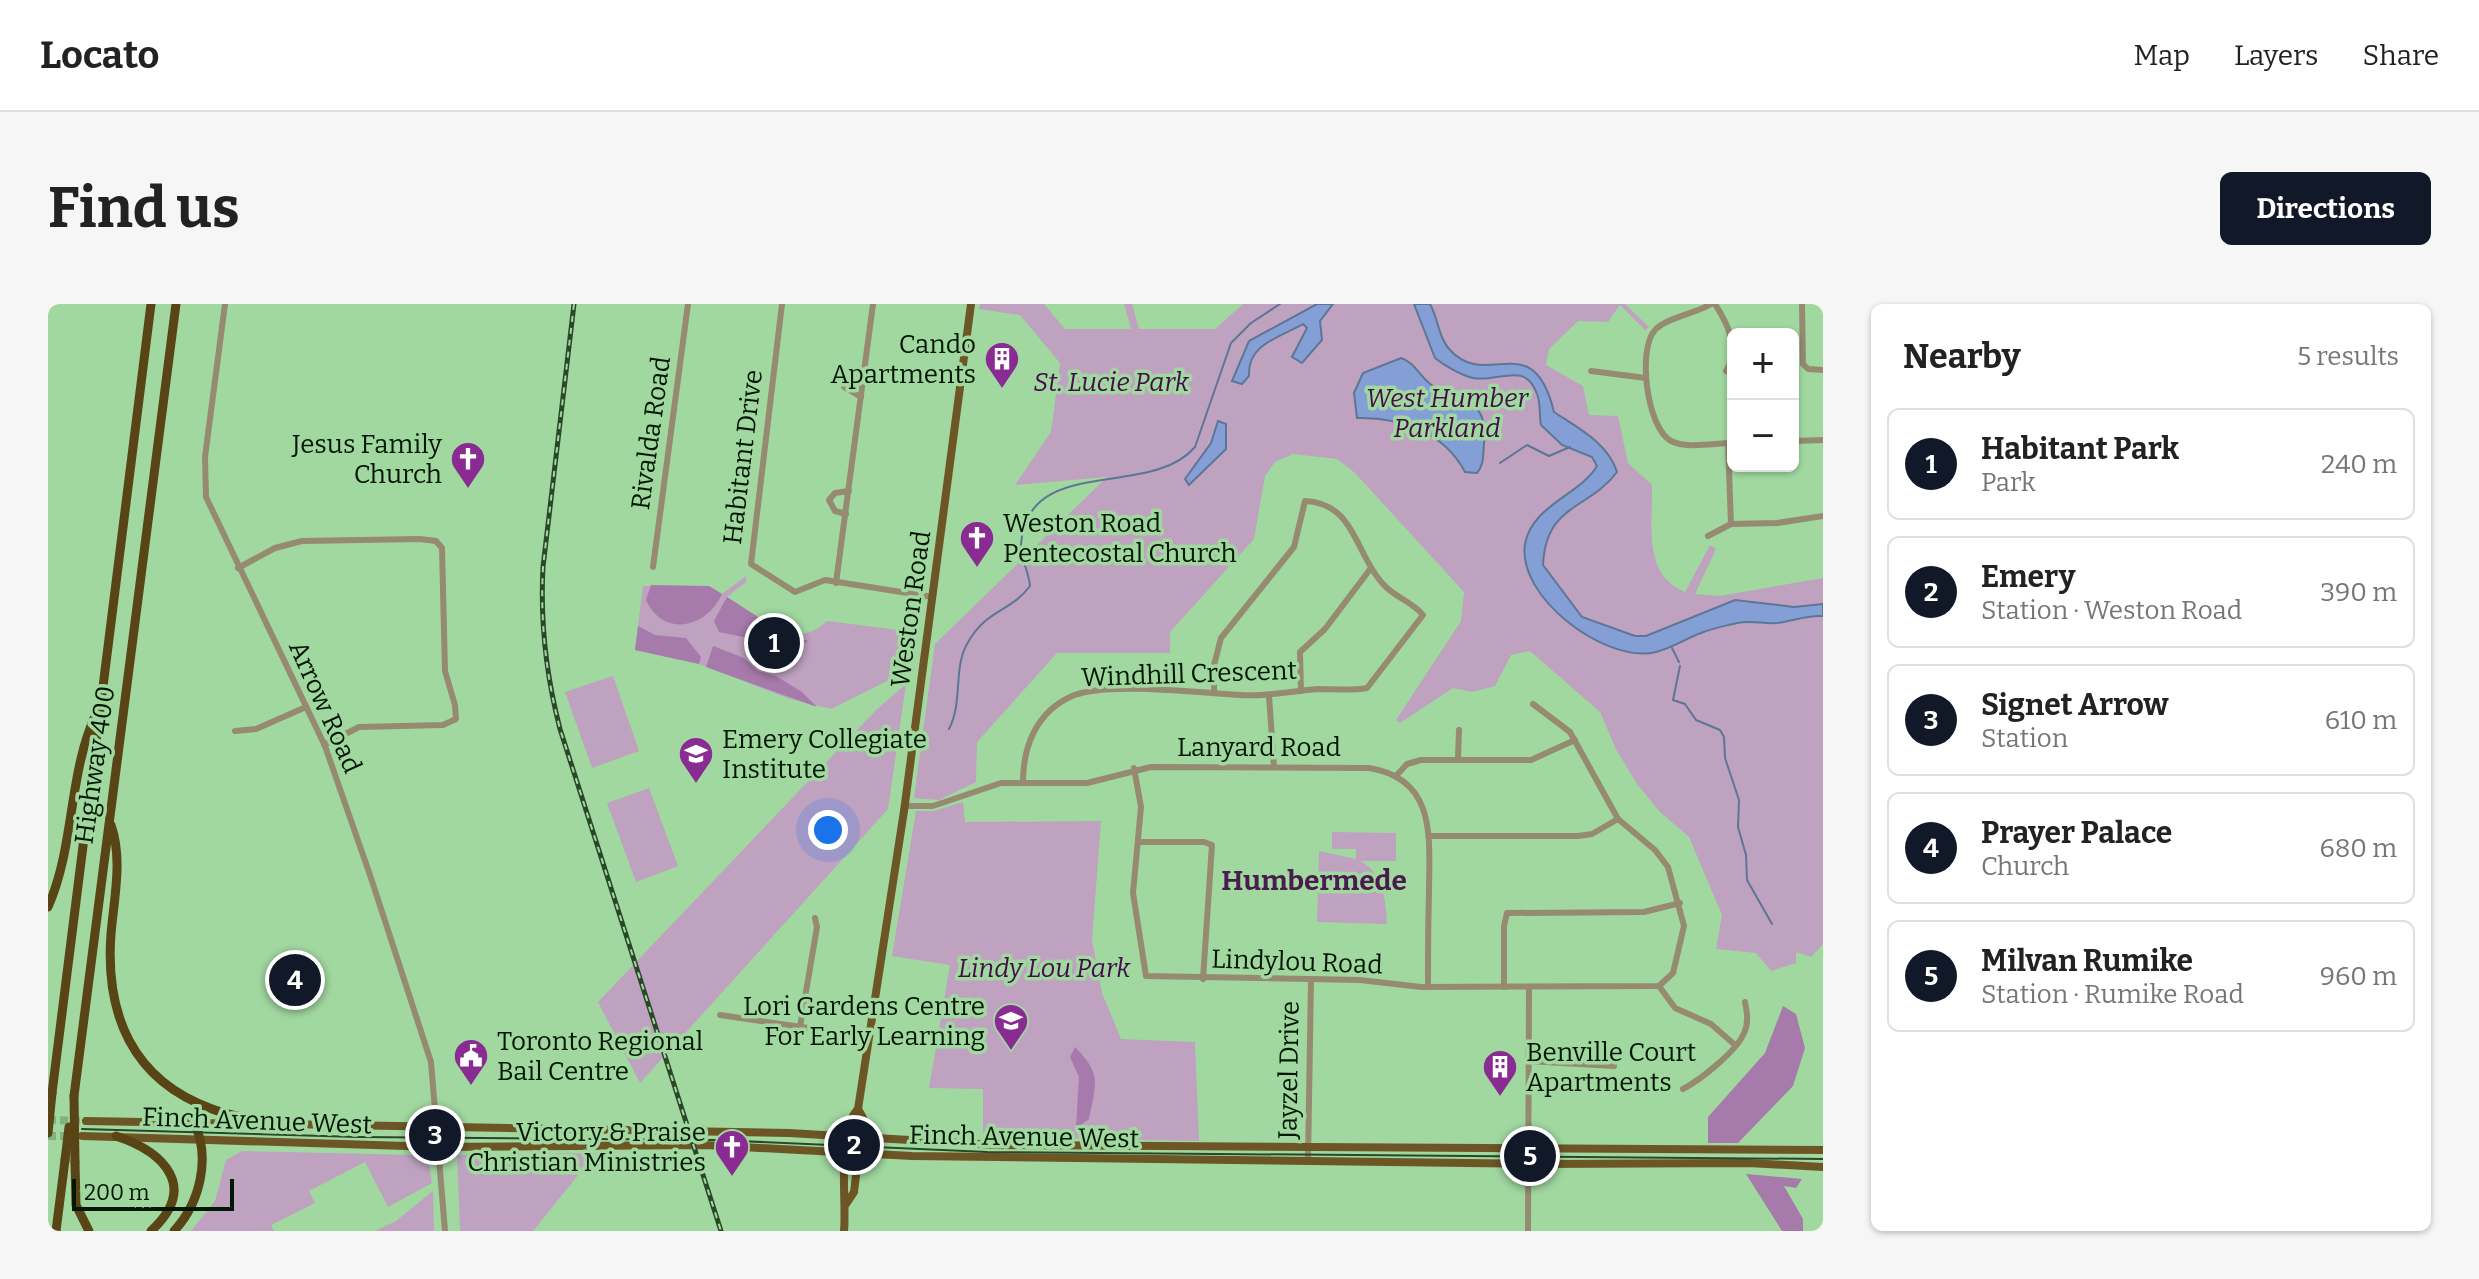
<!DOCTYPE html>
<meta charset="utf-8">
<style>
body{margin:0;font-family:Bitter,serif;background:#f6f6f6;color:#222}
.controls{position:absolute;right:24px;top:24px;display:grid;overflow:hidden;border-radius:12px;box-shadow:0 2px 6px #0004}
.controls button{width:72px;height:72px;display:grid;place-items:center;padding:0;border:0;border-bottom:2px solid #e0e0e0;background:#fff;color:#222;font:40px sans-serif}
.scale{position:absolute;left:24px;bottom:20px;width:162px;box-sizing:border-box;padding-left:8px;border:4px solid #031704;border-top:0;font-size:22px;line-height:28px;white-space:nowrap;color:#031704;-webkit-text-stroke:6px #a1d8a0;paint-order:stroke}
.you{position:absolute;left:780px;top:526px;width:28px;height:28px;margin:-20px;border:6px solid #fff;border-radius:50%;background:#1a73e8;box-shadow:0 0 0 12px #1a73e833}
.badge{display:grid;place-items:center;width:52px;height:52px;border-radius:50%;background:#111827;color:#fff;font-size:26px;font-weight:700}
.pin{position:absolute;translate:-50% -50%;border:4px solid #fff;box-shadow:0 2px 8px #0006}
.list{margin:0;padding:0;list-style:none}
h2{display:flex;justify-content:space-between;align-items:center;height:104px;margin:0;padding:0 32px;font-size:34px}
h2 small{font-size:26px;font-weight:400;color:#767676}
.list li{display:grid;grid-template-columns:52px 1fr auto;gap:24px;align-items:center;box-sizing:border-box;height:112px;margin:0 16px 16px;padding:0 16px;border:2px solid #e0e0e0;border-radius:12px}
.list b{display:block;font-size:30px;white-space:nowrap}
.list p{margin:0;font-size:26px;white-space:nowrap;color:#767676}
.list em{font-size:26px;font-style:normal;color:#767676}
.map{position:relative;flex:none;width:1775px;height:927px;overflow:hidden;border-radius:12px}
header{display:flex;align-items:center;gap:48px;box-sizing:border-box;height:112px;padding:0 40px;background:#fff;border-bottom:2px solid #e0e0e0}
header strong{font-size:38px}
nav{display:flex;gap:44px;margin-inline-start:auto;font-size:28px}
.intro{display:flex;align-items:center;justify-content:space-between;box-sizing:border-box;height:192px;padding:0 48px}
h1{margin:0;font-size:56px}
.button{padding:20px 36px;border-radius:12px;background:#111827;color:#fff;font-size:28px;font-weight:700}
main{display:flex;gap:48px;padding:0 48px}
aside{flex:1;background:#fff;border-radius:12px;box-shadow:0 2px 6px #0004}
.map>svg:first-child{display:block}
.green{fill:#bea2c0}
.forest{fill:#a67aaa}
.water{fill:#849fd5;stroke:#5d7696;stroke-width:2}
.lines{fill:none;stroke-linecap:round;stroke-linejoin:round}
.stream{stroke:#5d7696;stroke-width:2}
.major-tunnel{stroke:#81b181;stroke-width:8;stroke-dasharray:8 4;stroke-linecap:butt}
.minor{stroke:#968a71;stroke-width:6}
.major{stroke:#6d5625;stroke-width:8}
.highway{stroke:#594416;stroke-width:9}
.tram{stroke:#2a472a;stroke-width:2}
.rail-casing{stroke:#2a472a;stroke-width:5}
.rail{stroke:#a1d8a0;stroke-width:2;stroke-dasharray:6;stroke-linecap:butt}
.highway-bridge{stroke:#594416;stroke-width:9}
.labels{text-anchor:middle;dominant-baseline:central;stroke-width:7;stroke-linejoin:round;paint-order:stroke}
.poi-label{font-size:26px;fill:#031704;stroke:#a1d8a0;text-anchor:end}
.park-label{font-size:26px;font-style:italic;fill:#440c49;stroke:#a1d8a0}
.street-label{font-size:26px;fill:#031704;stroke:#a1d8a0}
.neighbourhood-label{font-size:28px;font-weight:bold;fill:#491c4e;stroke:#a1d8a0}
</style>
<header>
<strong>Locato</strong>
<nav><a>Map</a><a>Layers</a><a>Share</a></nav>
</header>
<div class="intro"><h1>Find us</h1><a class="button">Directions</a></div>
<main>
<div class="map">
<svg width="1775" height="927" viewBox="0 0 1775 927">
<rect width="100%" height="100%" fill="#a1d8a0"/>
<g class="green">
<path d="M932 0H996L1017 25H1083L1076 0H1084L1091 25H1167L1195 0H1577L1601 23 1597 26 1572 1 1560 18 1530 17 1501 45 1498 61 1535 82 1541 111 1570 112 1580 159 1604 181C1605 220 1594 271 1637 288L1662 241 1668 245 1647 290 1672 292 1775 274V640L1763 653 1748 648V659L1723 667 1708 649 1668 645 1674 611 1641 533 1612 508 1589 480 1568 445 1552 408 1482 347 1463 351 1447 382 1424 388 1405 384 1352 419 1348 416 1413 317 1416 288 1307 169 1289 155 1245 150 1227 158 1217 172 1206 235 1122 328V349H1009L929 438 928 478 891 496 866 494 887 340 1059 173 967 181 1003 128 1012 59 972 11 931 5Z"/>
<path d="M698 272V278L679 293C713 314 743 350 779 317L866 328 861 366 783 405 739 394 651 360 587 346 595 282H661L674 290Z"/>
<path d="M565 372 591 447 544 464 517 388Z"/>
<path d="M858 380 840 505 592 779 550 698 828 406Z"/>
<path d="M601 484 630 562 588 578 559 499Z"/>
<path d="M915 498 917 518 1053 517 1044 636 1054 689 1073 735 1147 738 1151 837 935 833V785L881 784 902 661 844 652 868 507H886Z"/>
<path d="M1284 528 1348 529V557H1312C1335 568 1338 597 1339 620L1269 618 1271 547 1308 555V545H1284Z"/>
<path d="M194 847 366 851 381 859 384 879 340 903 317 858 261 887 267 899 223 921 226 927H143L167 897 178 856Z"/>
<path d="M548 849 485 927H412L409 851Z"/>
<path d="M385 887 386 927H327L348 917Z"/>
</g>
<g class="forest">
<path d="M603 281 661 282 674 290C659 323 616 335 598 296Z"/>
<path d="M679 293 735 329 760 337 748 344 671 328 666 317Z"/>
<path d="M590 322 607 331 638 334 653 353 651 360 587 346Z"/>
<path d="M665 342 696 354 710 367 728 372 754 388 769 403 658 363Z"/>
<path d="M1735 702 1748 710 1757 744 1745 782 1690 839H1660V813L1717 749Z"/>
<path d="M1027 743C1054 770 1048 780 1041 815L1028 824 1031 773 1022 753Z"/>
<path d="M1698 870 1754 875 1748 884 1736 882 1755 915V927H1734Z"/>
</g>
<g class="water">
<path d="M1269 0H1285L1272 17 1274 36 1254 59 1244 53 1259 24 1255 20C1231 34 1199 40 1201 72L1194 80 1184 77 1201 37Z"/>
<path d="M1366 0H1382C1390 14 1391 35 1402 46 1439 87 1485 21 1506 108 1530 124 1560 139 1569 168 1541 206 1498 199 1495 261L1534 313 1587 332H1598L1687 296 1746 303 1775 300V312C1758 311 1745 317 1729 319 1715 320 1703 316 1689 319 1677 322 1665 324 1653 329 1636 335 1622 346 1603 349 1554 356 1469 293 1477 240 1484 201 1532 191 1549 162L1544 153 1514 141 1493 121C1491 111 1493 100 1489 90 1477 56 1450 79 1425 74 1413 71 1397 62 1387 54Z"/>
<path d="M1353 54C1367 58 1373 75 1385 82 1415 101 1441 94 1436 140 1435 151 1436 161 1429 169L1417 168C1396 128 1352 113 1309 114L1306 89 1315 69Z"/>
<path d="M1170 117 1178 120V145L1141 181 1137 175 1163 139Z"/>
</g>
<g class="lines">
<g class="stream">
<path d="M1452 159 1479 141 1501 152 1522 143"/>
<path d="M1624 344 1631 358"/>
<path d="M1632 362 1625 396 1637 400 1648 416 1672 426 1676 433 1677 454 1691 496 1690 523 1698 551 1699 576 1724 620"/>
<path d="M901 425C915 399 905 365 919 340 938 305 963 308 982 282 981 268 972 253 973 240 980 149 1102 196 1147 143L1183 39 1203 19 1232 0"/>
</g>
<g class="major-tunnel">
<path d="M0 816 38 817"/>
<path d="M0 832H23"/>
</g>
<g class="minor">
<path d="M177 0 157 153 158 193 277 442 322 571 383 758 397 927"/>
<path d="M734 0 703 260 747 288 777 276 885 293"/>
<path d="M1663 0C1647 10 1620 13 1607 26 1589 46 1599 124 1623 137 1638 145 1667 139 1685 139"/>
<path d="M1667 0C1680 20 1692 45 1678 67"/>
<path d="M1754 0 1755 60 1760 65 1775 66"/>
<path d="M1543 67 1598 74"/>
<path d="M813 93 796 83 799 74 816 70"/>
<path d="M1745 137 1775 136"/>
<path d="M1680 139 1683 220"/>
<path d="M798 210 787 207 781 196 787 189 801 187"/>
<path d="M1660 232 1683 220 1729 219 1775 212"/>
<path d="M605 263 640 0"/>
<path d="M190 264 227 244 254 237 372 235 388 237 394 244 397 367 407 401 408 415 395 421 311 423 276 441"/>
<path d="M788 279 825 0"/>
<path d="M1253 387 1252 348 1277 325 1323 264"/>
<path d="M1221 392 1226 463"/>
<path d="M187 427 208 425 258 403"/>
<path d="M1410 455 1411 426"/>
<path d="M1086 464 1093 503 1085 589 1098 672 1312 676 1373 683 1611 682 1625 669 1636 622 1620 563 1607 546 1570 515 1522 428 1485 400"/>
<path d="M1348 472 1359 460 1373 456H1483L1527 436"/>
<path d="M975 478C975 443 988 409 1022 393 1055 377 1153 389 1192 391 1219 393 1243 387 1270 385 1286 385 1303 387 1319 384L1375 311C1365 298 1346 293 1335 280 1307 250 1307 199 1257 197L1246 243 1173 334 1166 361V387"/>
<path d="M857 502H885L953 479H1039L1103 463 1321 464C1390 475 1381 536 1381 589 1380 620 1380 652 1380 683"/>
<path d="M1381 532H1530L1544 530 1570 515"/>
<path d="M1091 538H1156L1164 541 1155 675"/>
<path d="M1611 682 1627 704 1663 720 1687 741"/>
<path d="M1456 683V622L1459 609 1596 608 1632 599"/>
<path d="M672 711 822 733"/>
<path d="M752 723 769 623 767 614"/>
<path d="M1480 757 1566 762"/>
<path d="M1635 785C1652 776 1689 747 1696 729 1701 719 1699 708 1697 698"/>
<path d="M1260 857 1263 675"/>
<path d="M1480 927 1481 684"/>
</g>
<g class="major">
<path d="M38 817 211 820"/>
<path d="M233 820 741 829 948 841 1775 846"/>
<path d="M34 832 390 843 657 841 864 852 1495 860 1700 859 1775 863"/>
<path d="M798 900 806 888 815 814 810 805"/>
<path d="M796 927C799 897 788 827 810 805L856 507 923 0"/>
</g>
<g class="highway">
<path d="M63 521C75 555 66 594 63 630 57 710 84 776 164 805 187 814 213 816 236 820"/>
<path d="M0 603C27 542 20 470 48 410"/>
<path d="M4 789 103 0"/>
<path d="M26 792 128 0"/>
<path d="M68 832C116 848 151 883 103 927"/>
<path d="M27 858 28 901 41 927"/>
<path d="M8 927 17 856"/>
<path d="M126 927C152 899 163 854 146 818"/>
</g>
<path class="tram" d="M34 825 310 833 668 836 939 848 1775 855"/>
<defs>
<path id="rail" d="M526 0 495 263C492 319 498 371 512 425L673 927"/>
</defs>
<use href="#rail" class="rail-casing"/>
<use href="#rail" class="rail"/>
<g class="highway-bridge">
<path d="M26 792 27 858"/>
<path d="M0 829 4 789"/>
<path d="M17 856 21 823"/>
</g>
</g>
<defs>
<symbol id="building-pin" viewBox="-11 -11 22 30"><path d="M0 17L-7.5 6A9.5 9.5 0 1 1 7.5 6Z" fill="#8a2a93" stroke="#a1d8a0"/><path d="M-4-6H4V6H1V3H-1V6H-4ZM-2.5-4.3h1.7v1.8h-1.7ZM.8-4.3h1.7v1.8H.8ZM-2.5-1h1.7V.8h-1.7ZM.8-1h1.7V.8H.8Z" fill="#fff"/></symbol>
<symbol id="church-pin" viewBox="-11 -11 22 30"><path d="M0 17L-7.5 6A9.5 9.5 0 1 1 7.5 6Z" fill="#8a2a93" stroke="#a1d8a0"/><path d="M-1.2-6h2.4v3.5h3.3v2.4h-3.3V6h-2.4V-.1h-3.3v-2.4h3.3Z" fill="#fff"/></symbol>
<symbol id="school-pin" viewBox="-11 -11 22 30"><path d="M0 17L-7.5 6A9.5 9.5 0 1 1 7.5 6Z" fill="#8a2a93" stroke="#a1d8a0"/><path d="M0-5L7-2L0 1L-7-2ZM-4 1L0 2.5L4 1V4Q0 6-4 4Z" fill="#fff"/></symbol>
<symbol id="civic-pin" viewBox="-11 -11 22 30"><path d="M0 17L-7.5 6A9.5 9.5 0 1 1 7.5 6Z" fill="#8a2a93" stroke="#a1d8a0"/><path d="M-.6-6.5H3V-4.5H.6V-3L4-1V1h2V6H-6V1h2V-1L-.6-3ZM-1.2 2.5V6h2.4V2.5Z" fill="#fff"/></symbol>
</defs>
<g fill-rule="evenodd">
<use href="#building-pin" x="934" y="35" width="40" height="54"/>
<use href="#church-pin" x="400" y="135" width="40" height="54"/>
<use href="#church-pin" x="909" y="214" width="40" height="54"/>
<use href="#school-pin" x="628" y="430" width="40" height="54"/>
<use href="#school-pin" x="943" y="697" width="40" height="54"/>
<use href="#civic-pin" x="403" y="732" width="40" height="54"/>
<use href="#building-pin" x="1432" y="743" width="40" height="54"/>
<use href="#church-pin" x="664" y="823" width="40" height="54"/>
</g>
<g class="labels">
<g class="poi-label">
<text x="928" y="40">Cando<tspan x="928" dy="30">Apartments</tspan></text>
<text x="394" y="140">Jesus Family<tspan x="394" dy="30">Church</tspan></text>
<text x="955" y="219" text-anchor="start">Weston Road<tspan x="955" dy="30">Pentecostal Church</tspan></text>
<text x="674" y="435" text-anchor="start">Emery Collegiate<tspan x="674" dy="30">Institute</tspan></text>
<text x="937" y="702">Lori Gardens Centre<tspan x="937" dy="30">For Early Learning</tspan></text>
<text x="449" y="737" text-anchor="start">Toronto Regional<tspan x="449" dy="30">Bail Centre</tspan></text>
<text x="1478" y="748" text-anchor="start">Benville Court<tspan x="1478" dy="30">Apartments</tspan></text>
<text x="658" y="828">Victory &amp; Praise<tspan x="658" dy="30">Christian Ministries</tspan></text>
</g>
<g class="park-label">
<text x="1063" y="78">St. Lucie Park</text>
<text x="1399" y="94">West Humber<tspan x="1399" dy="30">Parkland</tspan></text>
<text x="996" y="664">Lindy Lou Park</text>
</g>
<g class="street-label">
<text transform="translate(603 129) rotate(-82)">Rivalda Road</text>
<text transform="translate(695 153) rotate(-83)">Habitant Drive</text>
<text transform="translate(863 305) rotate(-82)">Weston Road</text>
<text transform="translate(1141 370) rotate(-2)">Windhill Crescent</text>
<text transform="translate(277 403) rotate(66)">Arrow Road</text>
<text x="1211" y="443">Lanyard Road</text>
<text transform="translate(47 461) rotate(-82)">Highway 400</text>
<text transform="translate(1249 658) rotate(2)">Lindylou Road</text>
<text transform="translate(1241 766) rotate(-89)">Jayzel Drive</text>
<text transform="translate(209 817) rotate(2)">Finch Avenue West</text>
<text transform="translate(976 833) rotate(1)">Finch Avenue West</text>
</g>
<g class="neighbourhood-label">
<text x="1266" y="576">Humbermede</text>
</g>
</g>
</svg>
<div class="controls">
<button>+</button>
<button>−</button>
</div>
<div class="scale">200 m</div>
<div class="you"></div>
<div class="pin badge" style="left:726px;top:339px">1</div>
<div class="pin badge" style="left:806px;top:841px">2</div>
<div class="pin badge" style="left:387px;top:831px">3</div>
<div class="pin badge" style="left:247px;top:676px">4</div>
<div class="pin badge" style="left:1482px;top:852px">5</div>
</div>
<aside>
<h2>Nearby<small>5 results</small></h2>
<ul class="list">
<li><span class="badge">1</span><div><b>Habitant Park</b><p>Park</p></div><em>240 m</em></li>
<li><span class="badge">2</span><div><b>Emery</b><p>Station · Weston Road</p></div><em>390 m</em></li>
<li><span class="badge">3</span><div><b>Signet Arrow</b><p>Station</p></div><em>610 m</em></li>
<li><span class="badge">4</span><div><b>Prayer Palace</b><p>Church</p></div><em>680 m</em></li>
<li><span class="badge">5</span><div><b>Milvan Rumike</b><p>Station · Rumike Road</p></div><em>960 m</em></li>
</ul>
</aside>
</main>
